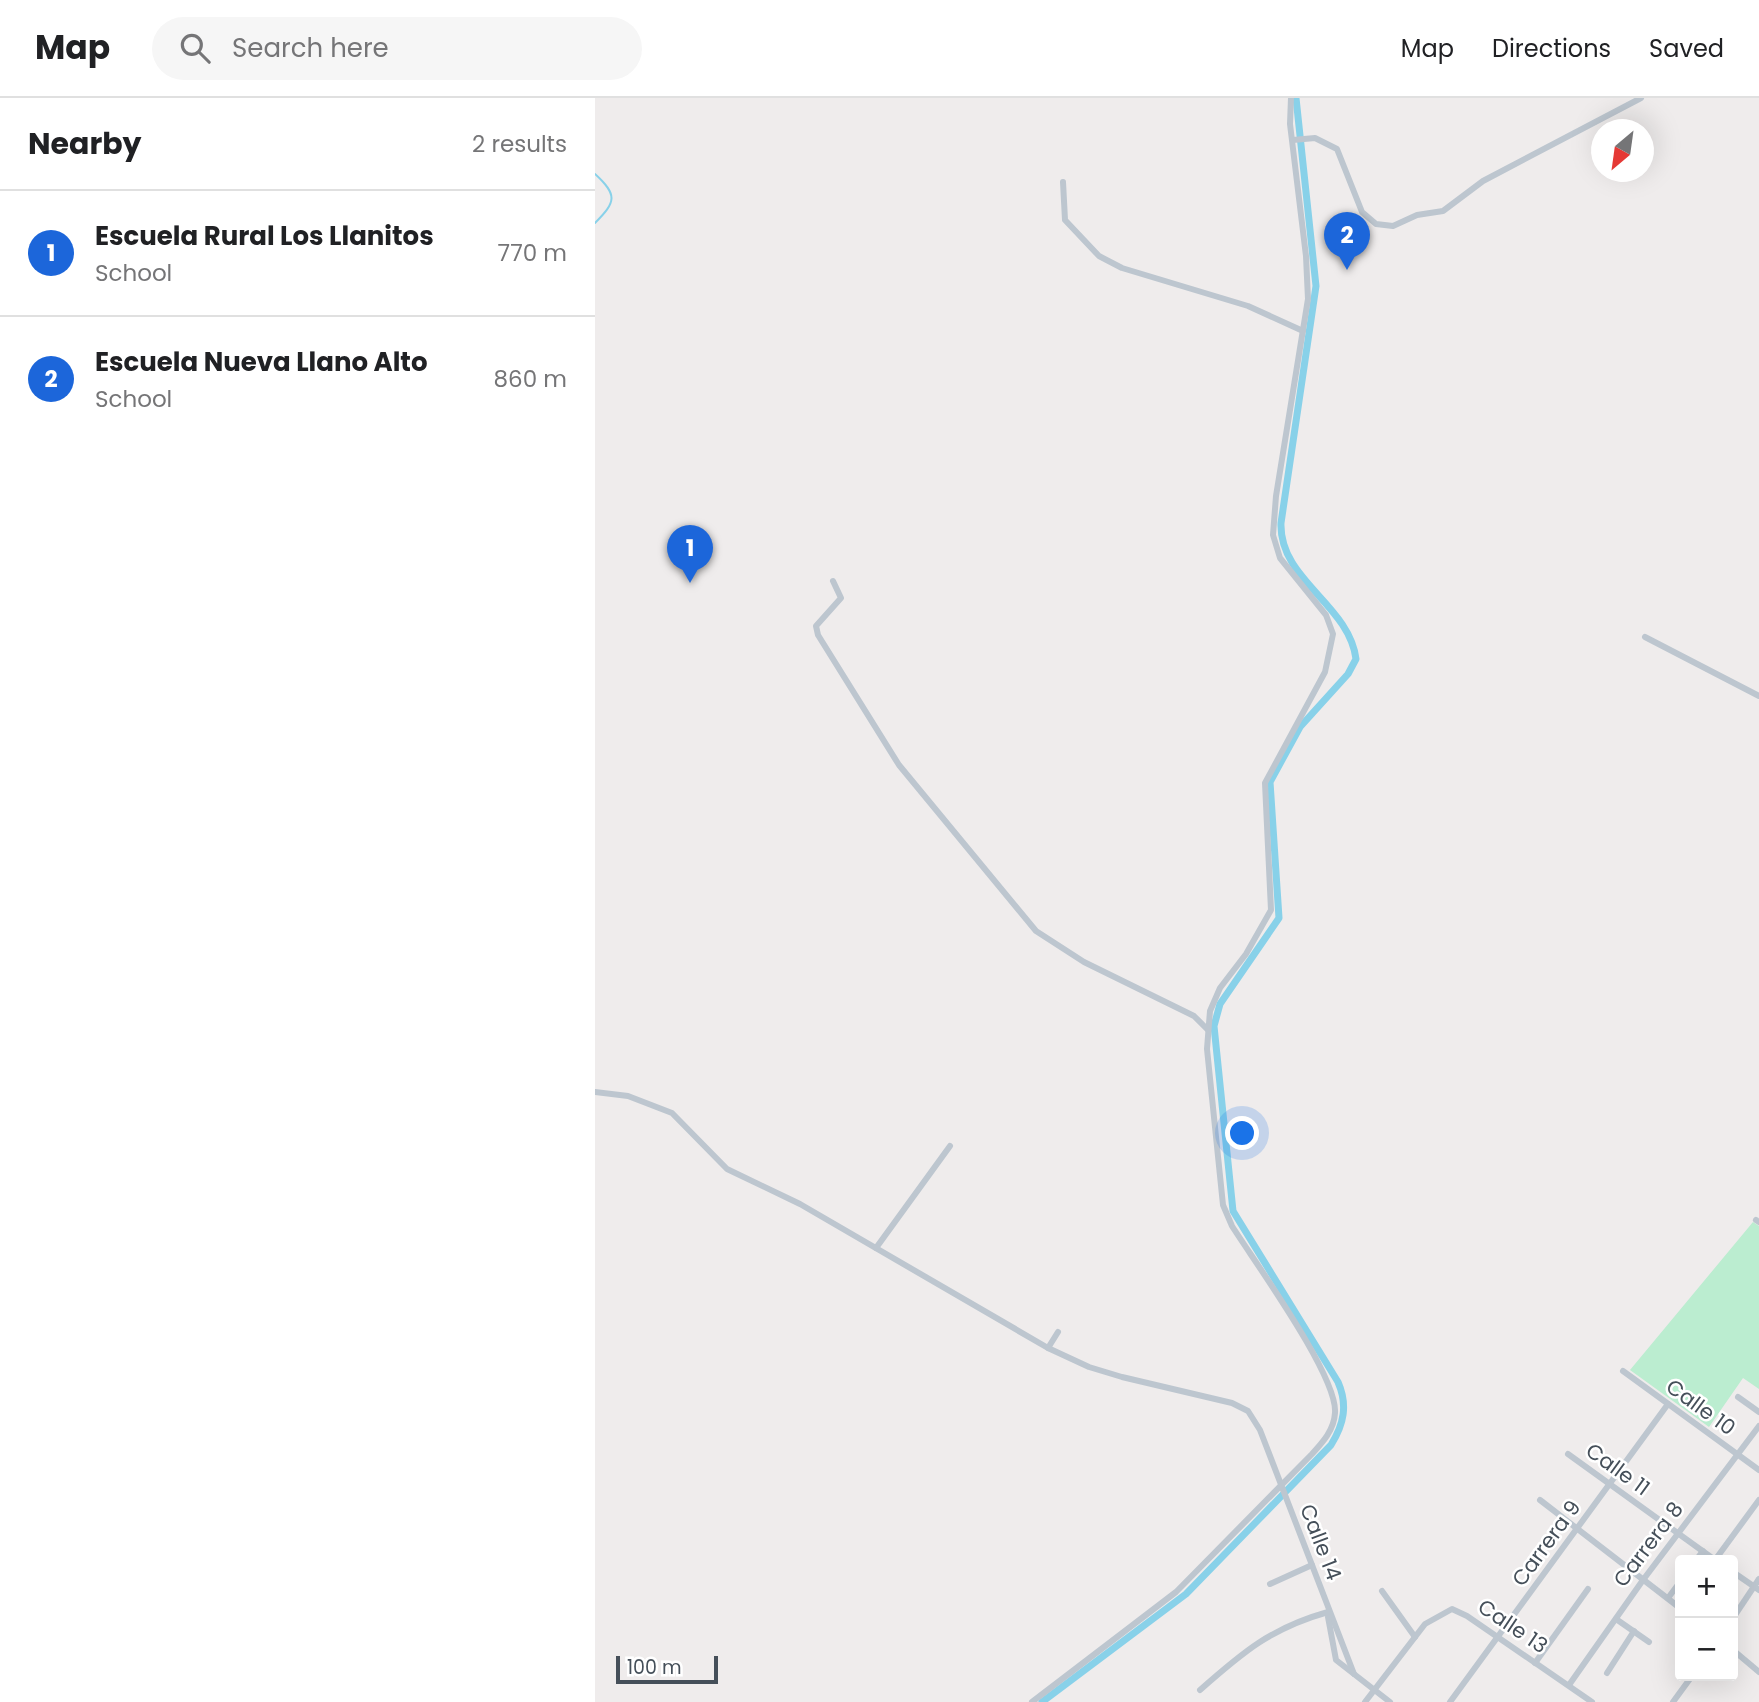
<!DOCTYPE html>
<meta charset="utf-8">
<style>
body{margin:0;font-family:Poppins,sans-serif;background:#f6f6f6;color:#202124}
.controls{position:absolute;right:21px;bottom:21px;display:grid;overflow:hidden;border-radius:7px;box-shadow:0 7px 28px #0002}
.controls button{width:63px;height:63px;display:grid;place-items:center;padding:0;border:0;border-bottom:2px solid #e0e0e0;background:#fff;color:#202124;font:35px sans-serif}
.compass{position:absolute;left:996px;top:21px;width:63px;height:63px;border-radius:50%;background:#fff;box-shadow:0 7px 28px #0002;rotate:209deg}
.scale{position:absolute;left:21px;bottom:18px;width:102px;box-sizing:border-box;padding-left:7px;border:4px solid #454f59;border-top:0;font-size:19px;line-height:24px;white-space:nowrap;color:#454f59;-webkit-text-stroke:5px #fff;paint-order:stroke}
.you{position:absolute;left:648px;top:1036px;width:24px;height:24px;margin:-18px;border:5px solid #fff;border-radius:50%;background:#1a73e8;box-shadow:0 0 0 10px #1a73e833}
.badge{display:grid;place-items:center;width:46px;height:46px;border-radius:50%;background:#1c66da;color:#fff;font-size:23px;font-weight:700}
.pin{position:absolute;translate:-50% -58px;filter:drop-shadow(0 2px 4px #0008)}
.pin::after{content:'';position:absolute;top:37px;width:24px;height:21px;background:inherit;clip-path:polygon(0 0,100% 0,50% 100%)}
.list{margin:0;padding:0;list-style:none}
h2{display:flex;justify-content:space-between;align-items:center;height:91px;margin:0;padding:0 28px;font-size:30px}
h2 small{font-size:23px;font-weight:400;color:#757577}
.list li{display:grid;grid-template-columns:46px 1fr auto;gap:21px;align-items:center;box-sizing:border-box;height:126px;padding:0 28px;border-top:2px solid #e0e0e0}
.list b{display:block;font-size:26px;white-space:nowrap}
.list p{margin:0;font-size:23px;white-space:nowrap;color:#757577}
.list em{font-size:23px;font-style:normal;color:#757577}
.icon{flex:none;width:38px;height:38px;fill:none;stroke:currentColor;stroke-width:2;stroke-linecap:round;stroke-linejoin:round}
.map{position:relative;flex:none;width:1164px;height:1604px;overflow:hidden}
header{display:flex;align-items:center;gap:42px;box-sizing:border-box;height:98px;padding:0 35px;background:#fff;border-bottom:2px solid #e0e0e0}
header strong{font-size:33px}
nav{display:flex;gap:38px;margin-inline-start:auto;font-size:24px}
.search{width:490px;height:63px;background:#f6f6f6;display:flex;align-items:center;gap:18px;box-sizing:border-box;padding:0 24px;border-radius:38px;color:#757577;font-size:26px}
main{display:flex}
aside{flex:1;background:#fff}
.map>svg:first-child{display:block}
.green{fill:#bbedd0}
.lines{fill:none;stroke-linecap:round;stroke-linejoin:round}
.stream{stroke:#88d1e9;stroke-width:2}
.canal{stroke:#88d1e9;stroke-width:7}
.minor{stroke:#bdc6cf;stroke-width:6}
.labels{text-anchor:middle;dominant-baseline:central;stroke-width:5;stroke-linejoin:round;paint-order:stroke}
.street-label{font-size:21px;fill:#454f59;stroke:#fff}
</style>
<header>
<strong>Map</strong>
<div class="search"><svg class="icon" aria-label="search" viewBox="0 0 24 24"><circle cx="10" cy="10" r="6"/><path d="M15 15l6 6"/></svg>Search here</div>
<nav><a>Map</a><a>Directions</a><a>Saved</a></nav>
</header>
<main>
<aside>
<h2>Nearby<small>2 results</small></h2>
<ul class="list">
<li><span class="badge">1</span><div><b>Escuela Rural Los Llanitos</b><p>School</p></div><em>770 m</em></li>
<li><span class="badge">2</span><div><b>Escuela Nueva Llano Alto</b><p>School</p></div><em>860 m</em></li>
</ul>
</aside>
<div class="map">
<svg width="1164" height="1604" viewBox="0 0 1164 1604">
<rect width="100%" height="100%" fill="#efecec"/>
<path class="green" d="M1158 1124 1164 1128V1291L1148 1280 1114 1329 1035 1272Z"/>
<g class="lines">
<path class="stream" d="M0 76C23 97 21 104 0 125"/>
<path class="canal" d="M447 1604 591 1496 736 1347C749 1326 753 1307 743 1284L638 1113 619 928 625 906 684 820 675 684 705 629 753 576 761 561C754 506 684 482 686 425L721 188 701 0"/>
<g class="minor">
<path d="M698 42 720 40 742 51 767 114 781 126 798 128 822 117 848 113 888 83 1046 0"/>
<path d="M468 84 470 122 504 158 527 170 653 208 708 233"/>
<path d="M238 483 246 500 221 528 223 537 304 667 441 833 489 864 599 918 613 932"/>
<path d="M1050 539 1164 598"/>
<path d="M0 994 33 998 77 1015 132 1071 205 1106 453 1250 494 1269 527 1279 637 1305 653 1313 665 1332 759 1576"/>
<path d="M1161 1122 1164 1124"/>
<path d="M281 1150 355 1048"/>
<path d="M453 1250 463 1234"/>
<path d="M1028 1273 1164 1372"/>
<path d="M1143 1299 1164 1314"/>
<path d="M973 1356 1120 1462"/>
<path d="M945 1402 1085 1510"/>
<path d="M1101 1462 1108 1453"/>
<path d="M1120 1462 1164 1402"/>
<path d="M1138 1474 1164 1492"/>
<path d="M675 1486 717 1467"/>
<path d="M787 1493 820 1539"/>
<path d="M1073 1500 1085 1484"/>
<path d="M733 1519 741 1562 795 1604"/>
<path d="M1138 1520 1164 1481"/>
<path d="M1021 1521 1054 1544"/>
<path d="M1138 1552 1164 1574"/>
<path d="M940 1565 993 1491"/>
<path d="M1012 1575 1039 1533"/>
<path d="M974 1587 1048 1482 1164 1328"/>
<path d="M605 1592C648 1554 676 1530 733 1514"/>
<path d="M437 1604 581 1494 717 1356C728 1344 739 1332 740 1315 743 1278 659 1163 637 1128L628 1107 612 951 615 913 625 890 651 856 676 812 670 685 730 574 738 536 731 517 685 460 678 437 681 398 713 201 711 158 695 26 696 0"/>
<path d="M770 1604 830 1526 857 1511 872 1518 997 1604"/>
<path d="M855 1604 1073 1306"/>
<path d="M1078 1604 1097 1578"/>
</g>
</g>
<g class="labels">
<g class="street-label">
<text transform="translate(1106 1309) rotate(36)">Calle 10</text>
<text transform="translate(1023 1371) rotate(36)">Calle 11</text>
<text transform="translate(726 1444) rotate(69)">Calle 14</text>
<text transform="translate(951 1445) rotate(-54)">Carrera 9</text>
<text transform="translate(1053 1446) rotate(-53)">Carrera 8</text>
<text transform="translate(918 1528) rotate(34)">Calle 13</text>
</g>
</g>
</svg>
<div class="controls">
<button>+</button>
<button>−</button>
</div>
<svg class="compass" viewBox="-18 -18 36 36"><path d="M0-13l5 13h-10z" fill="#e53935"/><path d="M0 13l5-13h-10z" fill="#757577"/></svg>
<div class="scale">100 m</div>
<div class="you"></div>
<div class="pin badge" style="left:95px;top:485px">1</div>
<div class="pin badge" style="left:752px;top:172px">2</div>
</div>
</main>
